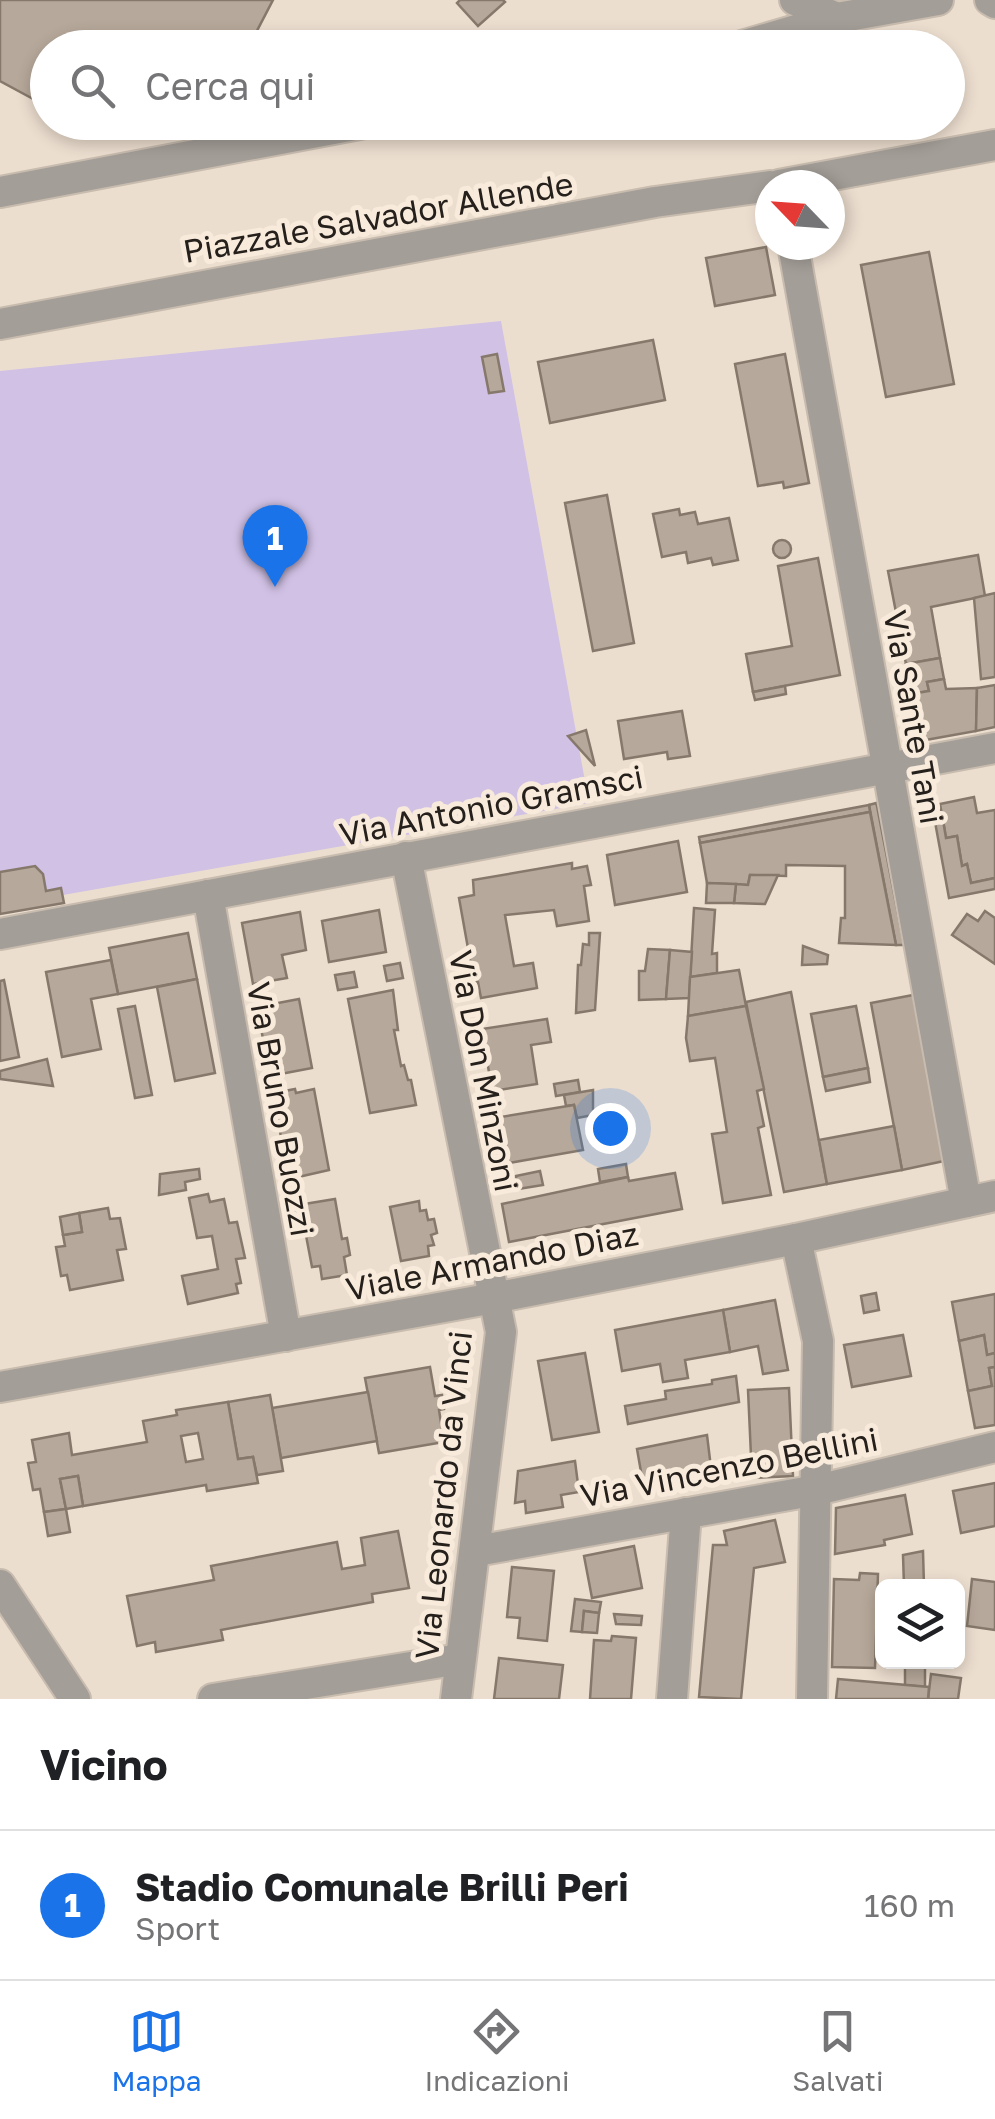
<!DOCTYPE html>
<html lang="it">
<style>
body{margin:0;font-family:"Golos Text",sans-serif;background:#f6f6f6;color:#202124}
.controls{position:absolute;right:30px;bottom:30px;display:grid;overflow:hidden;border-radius:15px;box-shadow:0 5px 15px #0003}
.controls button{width:90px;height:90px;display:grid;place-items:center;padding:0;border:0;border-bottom:2px solid #e0e0e0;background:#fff;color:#202124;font:50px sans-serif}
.compass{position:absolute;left:755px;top:170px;width:90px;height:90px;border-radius:50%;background:#fff;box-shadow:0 5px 15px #0003;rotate:295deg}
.you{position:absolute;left:610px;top:1128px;width:35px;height:35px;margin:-25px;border:8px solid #fff;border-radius:50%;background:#1a73e8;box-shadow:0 0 0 15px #1a73e833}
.badge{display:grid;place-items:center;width:65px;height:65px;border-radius:50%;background:#1a73e8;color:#fff;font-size:32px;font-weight:700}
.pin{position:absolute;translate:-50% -82px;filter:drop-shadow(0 2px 5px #0008)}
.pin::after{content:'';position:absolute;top:52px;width:35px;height:30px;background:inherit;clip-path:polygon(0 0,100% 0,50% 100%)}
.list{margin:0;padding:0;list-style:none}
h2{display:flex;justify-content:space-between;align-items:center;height:130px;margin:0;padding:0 40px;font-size:42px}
h2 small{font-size:32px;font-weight:400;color:#757577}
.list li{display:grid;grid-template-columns:65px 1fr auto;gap:30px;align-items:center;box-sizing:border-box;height:150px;padding:0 40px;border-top:2px solid #e0e0e0}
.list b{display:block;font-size:38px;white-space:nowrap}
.list p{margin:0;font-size:32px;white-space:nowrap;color:#757577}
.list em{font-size:32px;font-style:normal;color:#757577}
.icon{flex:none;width:55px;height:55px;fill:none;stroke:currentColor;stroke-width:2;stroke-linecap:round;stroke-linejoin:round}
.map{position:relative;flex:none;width:995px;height:1699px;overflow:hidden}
.search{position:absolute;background:#fff;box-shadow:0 5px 15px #0003;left:30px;right:30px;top:30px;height:110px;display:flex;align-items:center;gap:25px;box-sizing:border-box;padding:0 35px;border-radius:55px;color:#757577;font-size:38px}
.sheet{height:280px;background:#fff}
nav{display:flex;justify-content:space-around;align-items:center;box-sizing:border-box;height:140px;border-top:2px solid #e0e0e0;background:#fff;font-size:28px;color:#757577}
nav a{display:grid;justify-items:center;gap:5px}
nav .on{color:#1a73e8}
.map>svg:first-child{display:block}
.green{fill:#d1c1e5}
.building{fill:#b6a89a;stroke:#86796c;stroke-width:2.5;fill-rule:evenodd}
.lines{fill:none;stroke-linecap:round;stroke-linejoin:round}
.minor-casing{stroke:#c8bcaf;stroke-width:34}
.minor{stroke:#a49e98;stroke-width:30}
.labels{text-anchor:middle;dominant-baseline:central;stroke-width:10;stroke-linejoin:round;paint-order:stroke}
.street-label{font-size:32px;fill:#25201b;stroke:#f9ebdc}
</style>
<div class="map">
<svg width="995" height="1699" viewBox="0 0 995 1699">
<rect width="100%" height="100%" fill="#ecdecf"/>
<path class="green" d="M501 321 589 803 0 906V371Z"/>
<g class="building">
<path d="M0 0H273L248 48H48V107L0 81Z"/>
<path d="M460 0H503L505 2 478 26 457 3Z"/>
<path d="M766 247 775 295 715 306 706 258Z"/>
<path d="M929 252 954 384 886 397 861 265Z"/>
<path d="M653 340 665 400 550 423 538 362Z"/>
<path d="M497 354 504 391 489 393 482 357Z"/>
<path d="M785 354 809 483 784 488 783 482 758 486 735 364Z"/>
<path d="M607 495 634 643 593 651 565 503Z"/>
<path d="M679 509 680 515 695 512 698 524 729 518 738 560 713 565 711 558 688 563 686 552 662 557 653 514Z"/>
<circle cx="782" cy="549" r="9"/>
<path d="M978 555 985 596 931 607 940 658 906 664 888 571Z"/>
<path d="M818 558 840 675 753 692 746 654 792 646 778 566Z"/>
<path d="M995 593V677L981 679 974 598Z"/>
<path d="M940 658 944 679 927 682 929 691 911 694 906 664Z"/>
<path d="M944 679 946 689 977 688 976 731 920 741 911 694 929 691 927 682Z"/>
<path d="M995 685V727L976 731 977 688Z"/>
<path d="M785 686 786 694 755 700 753 692Z"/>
<path d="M682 711 690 756 668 759 667 752 624 759 618 721Z"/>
<path d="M586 730 595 766 568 736Z"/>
<path d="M974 797 977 813 995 810V878L971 883 967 864 962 866 957 836 946 838 940 804Z"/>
<path d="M876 803 877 806 904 945H896L869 805Z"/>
<path d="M869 805 870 812 700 843 699 837Z"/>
<path d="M870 812 896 945 839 943 841 918H845V866L786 865V876L750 875 748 885 707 883 700 843Z"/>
<path d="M943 820 946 838 957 836 962 866 967 864 971 883 995 878V889L949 898 935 822Z"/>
<path d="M678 841 687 892 615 905 607 855Z"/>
<path d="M572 863V869L587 866 591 885 584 886 589 921 557 926 554 910 505 915 514 966 533 963 537 988 481 998 478 982H474L459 898 474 895 473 880Z"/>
<path d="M35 866 43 874 46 891 61 888 64 903 0 914V872Z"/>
<path d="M750 875H778L765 904 734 903 736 884 748 885Z"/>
<path d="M707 883 736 884 734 903H706Z"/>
<path d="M694 908 715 910 712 954 717 953V973L690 977Z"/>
<path d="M379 910 386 952 329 962 322 921Z"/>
<path d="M985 911 995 918V964L952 935 967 914 978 921Z"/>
<path d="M300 912 306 950 282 955 287 978 253 984 242 923Z"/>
<path d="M188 933 197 979 118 994 109 948Z"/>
<path d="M589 933H600L595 1010 576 1013 578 965H581L583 944 589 945Z"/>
<path d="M803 946 828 955 827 964 802 965Z"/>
<path d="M648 949 670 950 666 999 639 1000V971H645Z"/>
<path d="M670 950 692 952 689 998 666 999Z"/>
<path d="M111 960 118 994 91 999 101 1049 62 1057 46 972Z"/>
<path d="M400 963 403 978 387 981 384 966Z"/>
<path d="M739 970 746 1006 688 1016 690 977Z"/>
<path d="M354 972 357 987 338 990 335 975Z"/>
<path d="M197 979 215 1073 175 1081 157 987Z"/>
<path d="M4 980 19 1057 0 1061V981Z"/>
<path d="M393 990 398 1030H394L401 1066 404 1065 408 1080H411L416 1105 370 1113 348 999Z"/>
<path d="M791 992 827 1184 784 1192 746 1002Z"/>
<path d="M913 995 944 1161 902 1170 871 1003Z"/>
<path d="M299 999 312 1068 270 1076 257 1007Z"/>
<path d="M135 1006 152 1095 135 1098 118 1009Z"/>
<path d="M746 1006 764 1089 757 1091 764 1126 758 1128 771 1195 723 1203 712 1134 727 1132 715 1058 690 1061 686 1038 688 1016Z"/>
<path d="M856 1006 868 1068 823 1077 811 1014Z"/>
<path d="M547 1019 551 1042 531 1045 537 1084 492 1091 482 1029Z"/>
<path d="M47 1059 53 1086 0 1079V1071Z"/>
<path d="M868 1068 870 1082 826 1091 823 1077Z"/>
<path d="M578 1080 580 1092 556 1096 554 1084Z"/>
<path d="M295 1089 296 1093 314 1089 329 1170 294 1178 291 1163 286 1164 276 1110 282 1109 279 1092Z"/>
<path d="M593 1090V1115L577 1118 574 1105 566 1106 564 1095Z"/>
<path d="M574 1105 583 1150 509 1163 501 1117Z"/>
<path d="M894 1126 902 1170 827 1184 819 1140Z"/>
<path d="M626 1164 628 1177 600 1182 598 1169Z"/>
<path d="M199 1169 200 1179 185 1182 186 1190 159 1195 160 1174Z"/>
<path d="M540 1171 543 1185 518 1189 516 1176Z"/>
<path d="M675 1173 682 1209 509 1242 502 1204 628 1177 629 1181Z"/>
<path d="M208 1194 210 1202 224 1199 229 1223 237 1222 245 1258 236 1259 241 1283 236 1284 238 1293 188 1304 182 1276 218 1269 212 1236 197 1238 189 1198Z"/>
<path d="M335 1199 342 1239 347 1238 350 1255 344 1257 347 1275 322 1279 320 1266 312 1267 304 1225 296 1227 292 1206Z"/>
<path d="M419 1201 420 1211 426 1210 428 1220 434 1219 437 1233 431 1235 434 1245 428 1246 429 1256 401 1261 390 1207Z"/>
<path d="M108 1208 110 1219 120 1218 126 1249 117 1250 123 1280 70 1290 67 1275 61 1276 56 1247 65 1246 63 1235 82 1232 79 1213Z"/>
<path d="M79 1213 82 1232 63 1235 60 1217Z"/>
<path d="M876 1293 879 1310 864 1313 861 1296Z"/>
<path d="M995 1294V1353L987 1355 984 1335 959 1341 952 1302Z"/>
<path d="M775 1300 788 1370 763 1374 758 1346 730 1352 723 1310Z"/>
<path d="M723 1310 730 1352 685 1360 688 1378 663 1382 660 1364 622 1371 615 1330Z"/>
<path d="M903 1335 911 1376 852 1387 844 1345Z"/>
<path d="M984 1335 987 1355 995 1353V1367L989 1368 992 1386 968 1391 959 1341Z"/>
<path d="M585 1353 599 1432 552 1440 538 1361Z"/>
<path d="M430 1367 435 1396 442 1395 444 1409 439 1410 444 1442 379 1453 365 1378Z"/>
<path d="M995 1367V1425L975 1428 968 1391 992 1386 989 1368Z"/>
<path d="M736 1376 739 1402 628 1424 625 1406 666 1399 665 1391 712 1384V1380Z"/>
<path d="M789 1388 793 1476 752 1478 748 1390Z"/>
<path d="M368 1392 377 1441 281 1458 272 1408Z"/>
<path d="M270 1395 283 1471 257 1475 253 1457 238 1459 228 1402Z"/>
<path d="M228 1402 238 1459 253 1457 258 1483 207 1491 206 1485 83 1506 78 1476 60 1479 66 1509 44 1512 40 1489 33 1490 28 1463 36 1462 32 1440 69 1433 72 1455 147 1442 143 1421 177 1415 176 1410ZM198 1433 203 1459 186 1462 181 1436Z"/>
<path d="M707 1435 712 1476 644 1489 637 1449Z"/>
<path d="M575 1461 579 1492 561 1495 563 1507 526 1513 525 1501 515 1503 518 1471Z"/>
<path d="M78 1476 83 1506 66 1509 60 1479Z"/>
<path d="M995 1483V1526L961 1533 953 1491Z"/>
<path d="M905 1495 912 1534 884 1540 885 1545 835 1554 836 1508Z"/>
<path d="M66 1509 70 1532 48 1536 44 1512Z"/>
<path d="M775 1520 785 1562 754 1568 741 1699 699 1697 713 1545H727L724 1531Z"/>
<path d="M398 1531 409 1588 372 1594 373 1602 221 1630 223 1640 156 1652 155 1642 137 1646 127 1596 214 1580 211 1566 337 1542 342 1569 365 1565 361 1538Z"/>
<path d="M634 1546 642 1588 592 1598 584 1556Z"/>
<path d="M923 1551 924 1586H904L903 1555Z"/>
<path d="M512 1567 554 1571 547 1641 518 1638 520 1618 507 1617Z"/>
<path d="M860 1573 878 1574 875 1668 832 1667 834 1579 859 1580Z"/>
<path d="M972 1579 995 1582V1630L967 1626Z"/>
<path d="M575 1599 601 1602 599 1613 584 1611 582 1632 571 1631Z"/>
<path d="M584 1611 599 1613 597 1633 582 1632Z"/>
<path d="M614 1614 642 1616 641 1625 616 1624Z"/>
<path d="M612 1636 636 1638 631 1699H590L594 1640 611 1641Z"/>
<path d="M499 1658 563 1665 559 1699H494Z"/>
<path d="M905 1662H925V1687L905 1685Z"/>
<path d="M931 1674 961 1678 958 1699H928Z"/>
<path d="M838 1679 929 1687 928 1699H836Z"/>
</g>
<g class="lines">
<defs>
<g id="minor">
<path d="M795 0 837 18"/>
<path d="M990 0 995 3"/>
<path d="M735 48 837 18 938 0"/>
<path d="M779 185 995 145"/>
<path d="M0 192 370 122"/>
<path d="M793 245 966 1202"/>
<path d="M0 324 655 202 770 186"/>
<path d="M406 857 501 1332 456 1699"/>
<path d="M208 895 286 1336"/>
<path d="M0 934 995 748"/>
<path d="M796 1239 818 1341 812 1699"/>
<path d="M0 1387 494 1298 796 1239 995 1196"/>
<path d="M476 1551 817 1490 995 1447"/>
<path d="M0 1585 75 1699"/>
<path d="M213 1699 460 1659"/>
<path d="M672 1699 686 1513"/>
</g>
</defs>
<use href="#minor" class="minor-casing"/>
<use href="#minor" class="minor"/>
</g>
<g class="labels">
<g class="street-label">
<text transform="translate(378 217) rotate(-10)">Piazzale Salvador Allende</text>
<text transform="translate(914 717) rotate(80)">Via Sante Tani</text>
<text transform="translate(491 805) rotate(-11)">Via Antonio Gramsci</text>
<text transform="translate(484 1071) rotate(79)">Via Don Minzoni</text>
<text transform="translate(281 1109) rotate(80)">Via Bruno Buozzi</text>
<text transform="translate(492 1261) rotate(-11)">Viale Armando Diaz</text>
<text transform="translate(729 1467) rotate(-11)">Via Vincenzo Bellini</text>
<text transform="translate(443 1495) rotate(-84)">Via Leonardo da Vinci</text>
</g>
</g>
</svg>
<div class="controls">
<button><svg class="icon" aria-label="layers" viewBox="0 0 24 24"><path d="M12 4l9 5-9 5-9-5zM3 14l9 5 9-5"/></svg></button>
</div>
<svg class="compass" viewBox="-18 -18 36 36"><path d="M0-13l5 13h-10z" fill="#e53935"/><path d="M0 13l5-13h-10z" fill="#757577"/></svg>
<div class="you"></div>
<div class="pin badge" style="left:275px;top:587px">1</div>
<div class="search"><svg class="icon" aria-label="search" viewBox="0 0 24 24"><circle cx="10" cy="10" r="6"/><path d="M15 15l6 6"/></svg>Cerca qui</div>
</div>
<section class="sheet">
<h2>Vicino<small></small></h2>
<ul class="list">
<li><span class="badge">1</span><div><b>Stadio Comunale Brilli Peri</b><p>Sport</p></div><em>160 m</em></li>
</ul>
</section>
<nav>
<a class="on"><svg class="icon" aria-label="map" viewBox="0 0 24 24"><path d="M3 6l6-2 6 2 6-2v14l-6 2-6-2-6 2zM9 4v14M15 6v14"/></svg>Mappa</a>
<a><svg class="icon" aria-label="directions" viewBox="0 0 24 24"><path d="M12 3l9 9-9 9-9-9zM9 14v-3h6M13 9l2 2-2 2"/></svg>Indicazioni</a>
<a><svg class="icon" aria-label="saved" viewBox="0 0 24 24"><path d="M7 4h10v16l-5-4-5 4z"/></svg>Salvati</a>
</nav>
